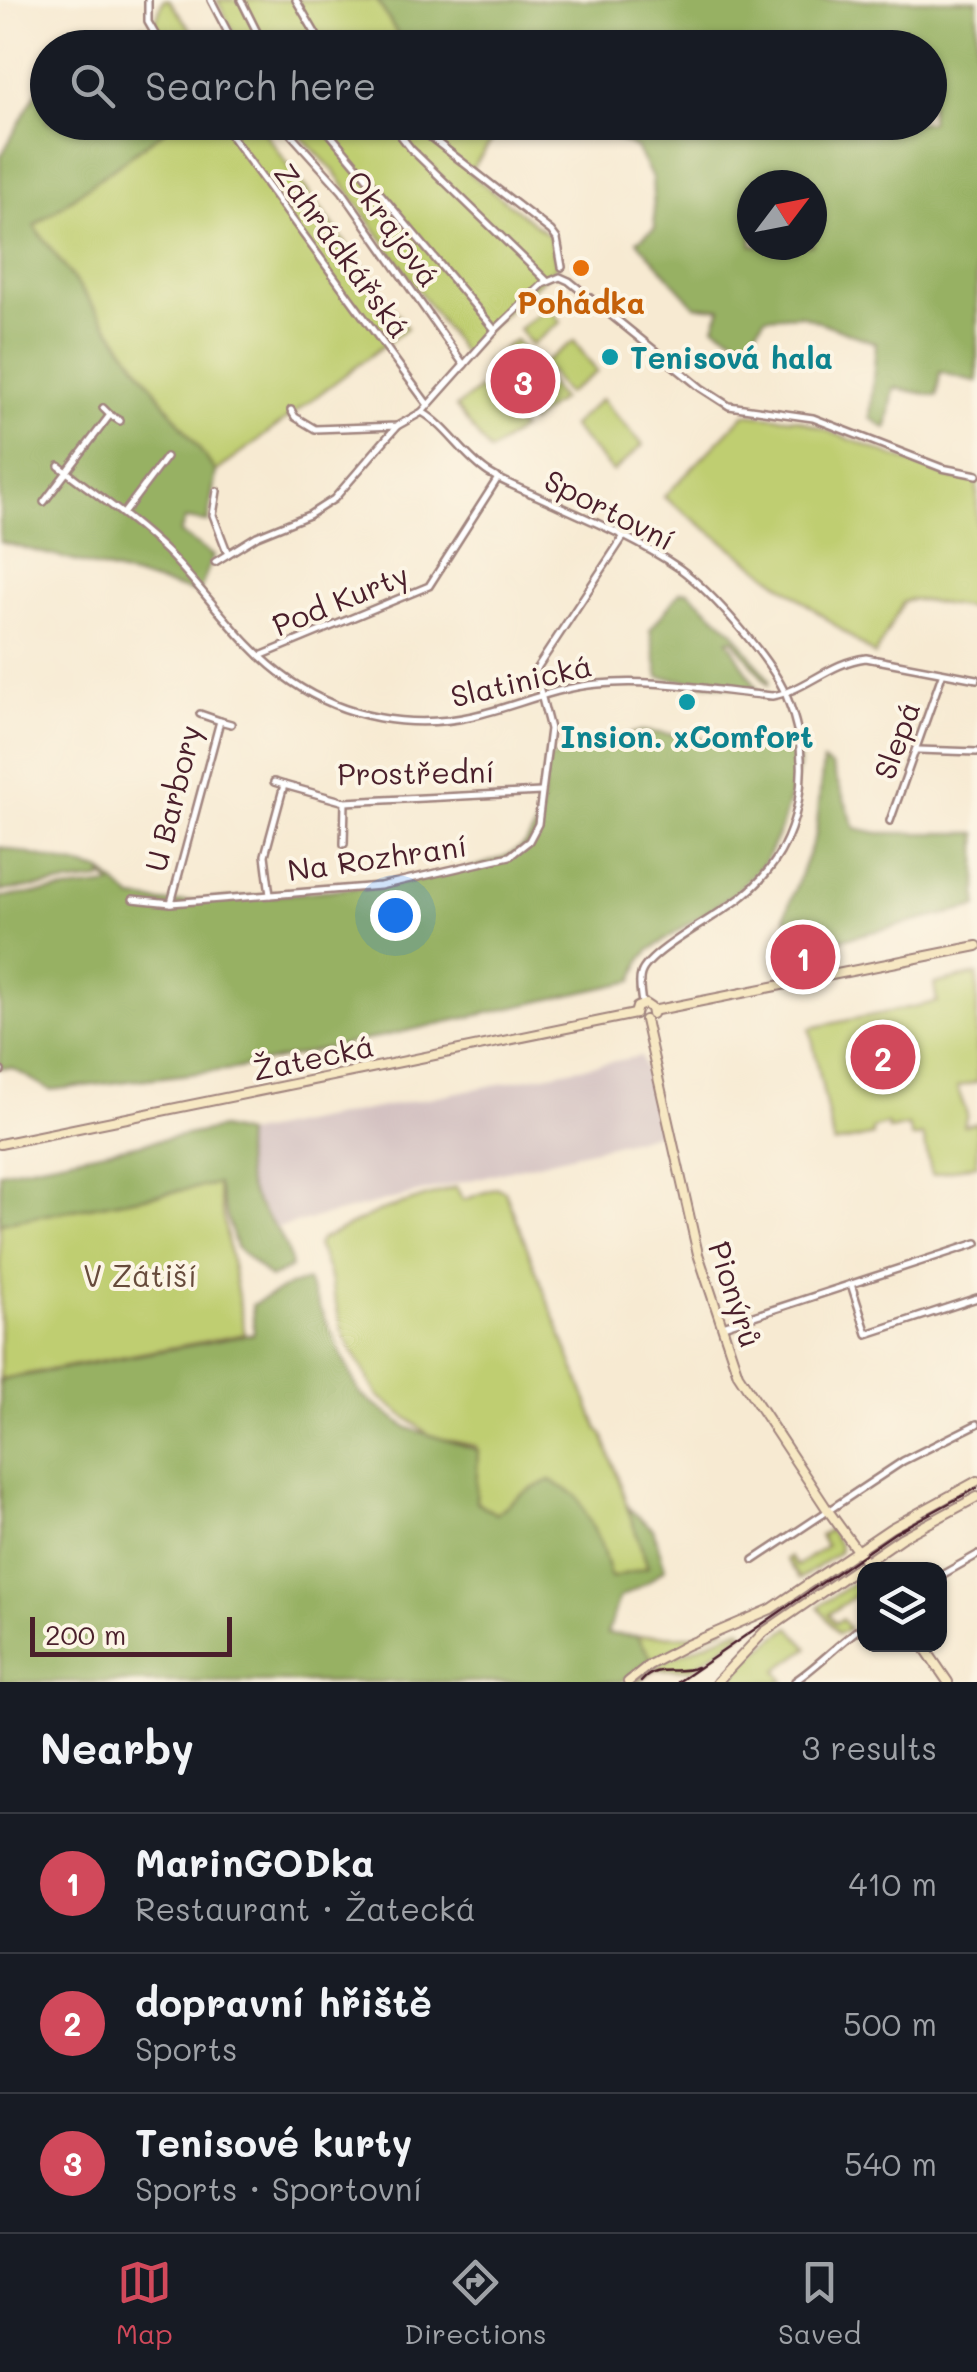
<!DOCTYPE html>
<meta charset="utf-8">
<style>
body{margin:0;font-family:Mali,sans-serif;background:#20242c;color:#f1f3f6}
.controls{position:absolute;right:30px;bottom:30px;display:grid;overflow:hidden;border-radius:20px;box-shadow:0 2px 8px #0004}
.controls button{width:90px;height:90px;display:grid;place-items:center;padding:0;border:0;border-bottom:2px solid #363941;background:#171b24;color:#f1f3f6;font:50px sans-serif}
.compass{position:absolute;left:737px;top:170px;width:90px;height:90px;border-radius:50%;background:#171b24;box-shadow:0 2px 8px #0004;rotate:58deg}
.scale{position:absolute;left:30px;bottom:25px;width:202px;box-sizing:border-box;padding-left:10px;border:5px solid #4a1f2b;border-top:0;font-size:28px;line-height:35px;white-space:nowrap;color:#4a1f2b;-webkit-text-stroke:8px #fcf5e5;paint-order:stroke}
.you{position:absolute;left:395px;top:915px;width:35px;height:35px;margin:-25px;border:8px solid #fff;border-radius:50%;background:#1a73e8;box-shadow:0 0 0 15px #1a73e833}
.badge{display:grid;place-items:center;width:65px;height:65px;border-radius:50%;background:#d1495b;color:#fff;font-size:32px;font-weight:700}
.pin{position:absolute;translate:-50% -50%;border:5px solid #fff;box-shadow:0 2px 10px #0006}
.list{margin:0;padding:0;list-style:none}
h2{display:flex;justify-content:space-between;align-items:center;height:130px;margin:0;padding:0 40px;font-size:42px}
h2 small{font-size:32px;font-weight:400;color:#9ea1a6}
.list li{display:grid;grid-template-columns:65px 1fr auto;gap:30px;align-items:center;box-sizing:border-box;height:140px;padding:0 40px;border-top:2px solid #363941}
.list b{display:block;font-size:38px;white-space:nowrap}
.list p{margin:0;font-size:32px;white-space:nowrap;color:#9ea1a6}
.list em{font-size:32px;font-style:normal;color:#9ea1a6}
.icon{flex:none;width:55px;height:55px;fill:none;stroke:currentColor;stroke-width:2;stroke-linecap:round;stroke-linejoin:round}
.map{position:relative;flex:none;width:977px;height:1682px;overflow:hidden}
.search{position:absolute;background:#171b24;box-shadow:0 2px 8px #0004;left:30px;right:30px;top:30px;height:110px;display:flex;align-items:center;gap:25px;box-sizing:border-box;padding:0 35px;border-radius:55px;color:#9ea1a6;font-size:38px}
.sheet{height:550px;background:#171b24}
nav{display:flex;justify-content:space-around;align-items:center;box-sizing:border-box;height:140px;border-top:2px solid #363941;background:#171b24;font-size:28px;color:#9ea1a6}
nav a{display:grid;justify-items:center;gap:5px}
nav .on{color:#d1495b}
.map>svg:first-child{display:block}
.industrial{fill:#d2bfc0}
.green{fill:#bfce71;stroke:#84764e;stroke-width:2.5}
.forest{fill:#97b163;stroke:#706847;stroke-width:2.5;fill-rule:evenodd}
.lines{fill:none;stroke-linecap:round;stroke-linejoin:round}
.street-casing{stroke:#a0847e;stroke-width:10}
.secondary-casing{stroke:#a0847e;stroke-width:12}
.street{stroke:#fff;stroke-width:5}
.secondary{stroke:#f7e8c3;stroke-width:8}
.tram{stroke:#4a1f2b;stroke-width:2.5}
.food-dot{fill:#e8710a;stroke:#fcf5e5;stroke-width:4}
.culture-dot{fill:#0f9aa8;stroke:#fcf5e5;stroke-width:4}
.labels{text-anchor:middle;dominant-baseline:central;stroke-width:8;stroke-linejoin:round;paint-order:stroke}
.street-label{font-size:30px;fill:#4a1f2b;stroke:#fcf5e5}
.food-label{font-size:30px;font-weight:bold;fill:#c56008;stroke:#fcf5e5}
.culture-label{font-size:30px;font-weight:bold;fill:#0d838f;stroke:#fcf5e5;text-anchor:start}
.park-label{font-size:30px;fill:#674b3c;stroke:#fcf5e5}
</style>
<div class="map">
<svg width="977" height="1682" viewBox="0 0 977 1682">
<rect width="100%" height="100%" fill="#fcf5e5"/>
<filter id="ink" filterUnits="userSpaceOnUse"><feTurbulence type="fractalNoise" baseFrequency=".01" numOctaves="2"/><feDisplacementMap in="SourceGraphic" scale="20" xChannelSelector="R" yChannelSelector="G"/><feConvolveMatrix kernelMatrix="1 2 1 2 8 2 1 2 1" color-interpolation-filters="sRGB"/></filter>
<filter id="wash" filterUnits="userSpaceOnUse"><feTurbulence type="fractalNoise" baseFrequency=".0048" numOctaves="4" result="noise"/><feDisplacementMap in="SourceGraphic" scale="40" xChannelSelector="R" yChannelSelector="G"/><feGaussianBlur stdDeviation="2.25" result="paint"/><feColorMatrix in="noise" values="0 0 0 0 0 0 0 0 0 0 0 0 0 0 0 0 0 1.4 0 .05"/><feComposite in="paint" operator="in"/></filter>
<g filter="url(#wash)">
<rect width="100%" height="100%" fill="#f7ead2"/>
<path class="industrial" d="M641 1056 663 1132 277 1228 249 1189 244 1161 245 1134Z"/>
<g class="green">
<path d="M163 0H169L204 47H173L155 23Z"/>
<path d="M217 0H377L401 40 409 47H241Z"/>
<path d="M175 123H258L407 328 216 472 34 226Z"/>
<path d="M288 123H493L500 129 469 173 550 236 557 266 489 327 466 353 462 352 334 171Z"/>
<path d="M549 307 561 322 531 345 519 329Z"/>
<path d="M515 340 561 399 530 423 485 363Z"/>
<path d="M574 341 597 372 566 394 543 363Z"/>
<path d="M486 384 521 429 490 452 456 407Z"/>
<path d="M601 399 643 445 613 472 571 426Z"/>
<path d="M745 414 797 419 951 478 977 480V609L911 599 903 602 875 655 664 497Z"/>
<path d="M977 974V1082L957 1087 967 1114 964 1126 977 1123V1164L932 1175 923 1136 912 1138 908 1126 889 1130 887 1124 872 1129 873 1135 834 1144 810 1028 937 1002 934 984Z"/>
<path d="M217 1184 245 1334 0 1379V1223Z"/>
<path d="M456 1187 463 1200 497 1188 505 1191 598 1429 603 1434 648 1567 611 1578 600 1542 550 1480 520 1495 496 1514 476 1502V1446L432 1437 378 1396 343 1334 328 1270 317 1245 320 1240 378 1212Z"/>
<path d="M829 1530 840 1546 839 1552 800 1579 786 1559 789 1557 797 1566 826 1546 820 1536Z"/>
<path d="M859 1579 864 1581V1601L859 1593 829 1614 835 1623 842 1619 849 1629 838 1634 818 1607Z"/>
<path d="M721 1625 725 1627 652 1659 637 1636 695 1635Z"/>
<path d="M790 1627 808 1648 777 1670 785 1682H727L756 1652Z"/>
<path d="M741 1628 743 1632 692 1669H655L639 1682H633L666 1660Z"/>
</g>
<g class="forest">
<path d="M377 0H977V382L940 372 937 396 894 388 887 429 870 418 876 343 801 315 765 317 747 344 714 326 721 308 695 306 637 241 655 228 652 178 636 148 583 123 930 122V48L409 47 401 40ZM752 185H812V245H752Z"/>
<path d="M144 26 160 47 75 48 80 43Z"/>
<path d="M47 73 48 122 175 123 34 226 216 472 208 522 185 519 180 533 213 556 199 593 0 542V158Z"/>
<path d="M688 591 734 632 769 680 768 685 733 639 728 640 758 690 659 677 650 630 680 592Z"/>
<path d="M641 731 786 748 799 752 798 770 781 828 764 864 736 892 650 950 641 960 633 981 234 1069 50 1090 12 1068H0V897L111 885 102 874V880L0 891V847L101 871 133 899 171 903C235 897 495 887 528 840 544 818 543 786 546 759Z"/>
<path d="M823 761 832 767 855 828 878 833H977V907L796 950 785 915 816 834Z"/>
<path d="M221 1128 245 1134C244 1152 243 1173 250 1190 264 1221 286 1229 291 1268L270 1278 236 1247 217 1184 0 1223V1172Z"/>
<path d="M307 1281 360 1394 408 1428 478 1450 476 1501 496 1514 520 1495 550 1480 577 1496 600 1542 611 1578 648 1567 627 1507 653 1529 665 1568 648 1582 619 1598 607 1634 637 1636 652 1659 621 1682H0V1380L254 1334 252 1305 290 1285Z"/>
</g>
</g>
<g filter="url(#ink)">
<g class="lines">
<defs>
<g id="street">
<path d="M148 0V22L163 48"/>
<path d="M211 0 236 48"/>
<path d="M241 0 265 48"/>
<path d="M296 0 324 48"/>
<path d="M221 122 428 405"/>
<path d="M280 122 342 191 464 365"/>
<path d="M320 122 495 330"/>
<path d="M390 122 411 149 547 281"/>
<path d="M411 122 551 231 557 239 562 267"/>
<path d="M103 408 110 415"/>
<path d="M291 410 295 417 315 429 397 426 422 412 495 330 543 284 560 277 569 281 701 388 729 406 813 418 942 468 977 475"/>
<path d="M422 412C448 427 463 456 489 473 503 482 521 489 537 496 585 518 635 538 679 568 712 592 770 658 786 695 815 764 803 848 743 896 722 914 648 951 641 974 638 983 641 994 642 1004"/>
<path d="M59 466C95 494 133 519 166 551 209 594 241 648 292 682 345 718 411 730 473 716 516 706 553 688 598 684 655 678 714 691 772 696 805 691 830 662 866 658L977 679"/>
<path d="M217 491 213 515 228 554"/>
<path d="M44 502 110 415 120 421"/>
<path d="M123 514 166 457"/>
<path d="M215 562 257 536 309 515 334 499 397 426"/>
<path d="M260 656 429 586 498 478"/>
<path d="M220 721 231 724"/>
<path d="M918 750 977 752"/>
<path d="M274 782 284 785"/>
<path d="M890 821 942 675"/>
<path d="M344 844 345 802"/>
<path d="M270 895 265 855 284 785 345 802 541 792"/>
<path d="M133 899 171 903 380 886 510 856 529 841 538 824 550 729 535 671 624 536"/>
<path d="M171 903 220 721 200 714"/>
<path d="M0 1071H1"/>
<path d="M851 1284 867 1334 977 1298"/>
<path d="M723 1326 977 1243"/>
<path d="M754 1560 903 1461 977 1424"/>
<path d="M940 1576 977 1555"/>
<path d="M795 1681C820 1664 840 1642 864 1625"/>
</g>
<g id="secondary">
<path d="M652 1011 977 946"/>
<path d="M635 1014 637 1007 645 1004 651 1008 652 1014"/>
<path d="M645 1020 698 1254 738 1374 827 1509 871 1570"/>
<path d="M0 1144 635 1014"/>
<path d="M922 1644 948 1682"/>
<path d="M628 1682 649 1665 687 1645 771 1609 891 1528 977 1481"/>
<path d="M717 1682 764 1632 901 1538 977 1497"/>
</g>
</defs>
<use href="#street" class="street-casing"/>
<use href="#secondary" class="secondary-casing"/>
<use href="#street" class="street"/>
<use href="#secondary" class="secondary"/>
<g class="tram">
<path d="M641 1682C657 1662 677 1676 697 1667"/>
<path d="M678 1682 896 1532 977 1488"/>
</g>
</g>
</g>
<circle class="food-dot" cx="581" cy="268" r="10"/>
<g class="culture-dot">
<circle cx="610" cy="357" r="10"/>
<circle cx="687" cy="702" r="10"/>
</g>
<g class="labels">
<g class="street-label">
<text transform="translate(394 228) rotate(54)">Okrajová</text>
<text transform="translate(343 250) rotate(54)">Zahrádkářská</text>
<text transform="translate(610 509) rotate(27)">Sportovní</text>
<text transform="translate(340 599) rotate(-22)">Pod Kurty</text>
<text transform="translate(521 680) rotate(-13)">Slatinická</text>
<text transform="translate(896 740) rotate(-70)">Slepá</text>
<text transform="translate(416 772) rotate(-1)">Prostřední</text>
<text transform="translate(172 798) rotate(-76)">U Barbory</text>
<text transform="translate(377 857) rotate(-8)">Na Rozhraní</text>
<text transform="translate(313 1057) rotate(-12)">Žatecká</text>
<text transform="translate(736 1294) rotate(72)">Pionýrů</text>
</g>
<g class="food-label">
<text x="581" y="302">Pohádka</text>
</g>
<g class="culture-label">
<text x="630" y="357">Tenisová hala</text>
<text x="687" y="736" text-anchor="middle">Insion. xComfort</text>
</g>
<g class="park-label">
<text x="140" y="1275">V Zátiší</text>
</g>
</g>
</svg>
<div class="controls">
<button><svg class="icon" aria-label="layers" viewBox="0 0 24 24"><path d="M12 4l9 5-9 5-9-5zM3 14l9 5 9-5"/></svg></button>
</div>
<svg class="compass" viewBox="-18 -18 36 36"><path d="M0-13l5 13h-10z" fill="#e53935"/><path d="M0 13l5-13h-10z" fill="#9ea1a6"/></svg>
<div class="scale">200 m</div>
<div class="you"></div>
<div class="pin badge" style="left:803px;top:957px">1</div>
<div class="pin badge" style="left:883px;top:1057px">2</div>
<div class="pin badge" style="left:523px;top:381px">3</div>
<div class="search"><svg class="icon" aria-label="search" viewBox="0 0 24 24"><circle cx="10" cy="10" r="6"/><path d="M15 15l6 6"/></svg>Search here</div>
</div>
<section class="sheet">
<h2>Nearby<small>3 results</small></h2>
<ul class="list">
<li><span class="badge">1</span><div><b>MarinGODka</b><p>Restaurant · Žatecká</p></div><em>410 m</em></li>
<li><span class="badge">2</span><div><b>dopravní hřiště</b><p>Sports</p></div><em>500 m</em></li>
<li><span class="badge">3</span><div><b>Tenisové kurty</b><p>Sports · Sportovní</p></div><em>540 m</em></li>
</ul>
</section>
<nav>
<a class="on"><svg class="icon" aria-label="map" viewBox="0 0 24 24"><path d="M3 6l6-2 6 2 6-2v14l-6 2-6-2-6 2zM9 4v14M15 6v14"/></svg>Map</a>
<a><svg class="icon" aria-label="directions" viewBox="0 0 24 24"><path d="M12 3l9 9-9 9-9-9zM9 14v-3h6M13 9l2 2-2 2"/></svg>Directions</a>
<a><svg class="icon" aria-label="saved" viewBox="0 0 24 24"><path d="M7 4h10v16l-5-4-5 4z"/></svg>Saved</a>
</nav>
